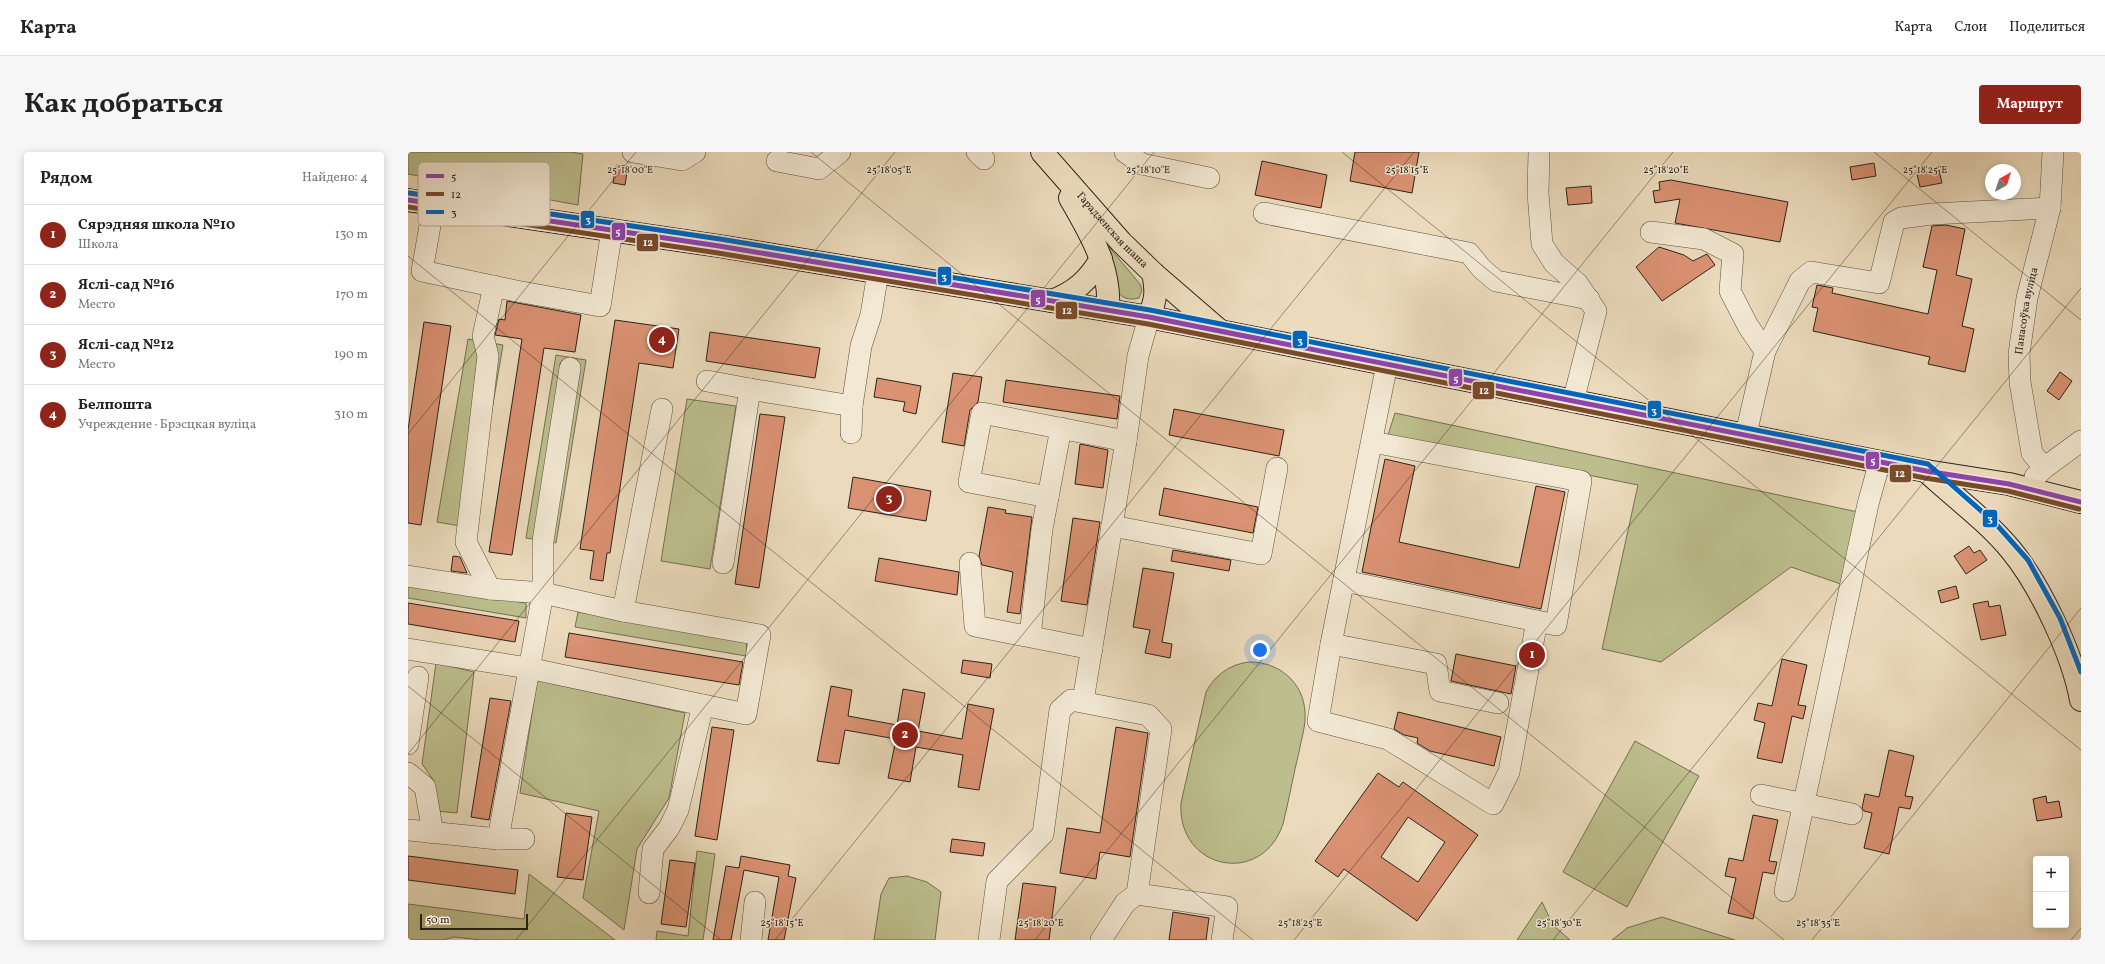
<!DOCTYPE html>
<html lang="ru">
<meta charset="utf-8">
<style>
body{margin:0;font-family:Vollkorn,serif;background:#f6f6f6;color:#222}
.controls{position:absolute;right:12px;bottom:12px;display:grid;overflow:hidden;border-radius:4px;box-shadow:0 2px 10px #0003}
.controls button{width:36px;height:36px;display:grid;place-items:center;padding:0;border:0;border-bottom:1px solid #e0e0e0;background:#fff;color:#222;font:20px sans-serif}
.compass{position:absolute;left:1577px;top:12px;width:36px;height:36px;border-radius:50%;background:#fff;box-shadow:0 2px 10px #0003;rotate:39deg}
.scale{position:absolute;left:12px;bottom:10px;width:108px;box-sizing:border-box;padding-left:4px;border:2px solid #2d231a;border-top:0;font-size:11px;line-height:14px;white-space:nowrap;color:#2d231a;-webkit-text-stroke:3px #f2e8d3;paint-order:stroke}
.you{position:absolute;left:852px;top:498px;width:14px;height:14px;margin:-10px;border:3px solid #fff;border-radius:50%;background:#1a73e8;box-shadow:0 0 0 6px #1a73e833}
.badge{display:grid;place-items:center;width:26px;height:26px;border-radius:50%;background:#8f2418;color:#fff;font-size:13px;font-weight:700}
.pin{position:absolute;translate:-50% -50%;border:2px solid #fff;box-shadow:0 1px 4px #0006}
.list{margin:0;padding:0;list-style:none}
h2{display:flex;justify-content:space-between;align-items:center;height:52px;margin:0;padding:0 16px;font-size:17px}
h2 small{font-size:13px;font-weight:400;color:#767676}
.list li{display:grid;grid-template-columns:26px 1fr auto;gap:12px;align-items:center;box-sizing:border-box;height:60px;padding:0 16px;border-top:1px solid #e0e0e0}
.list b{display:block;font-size:15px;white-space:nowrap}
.list p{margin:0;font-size:13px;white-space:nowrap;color:#767676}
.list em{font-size:13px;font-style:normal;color:#767676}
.map{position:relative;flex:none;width:1673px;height:788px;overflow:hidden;border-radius:4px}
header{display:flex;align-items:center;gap:24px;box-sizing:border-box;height:56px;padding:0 20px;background:#fff;border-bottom:1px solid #e0e0e0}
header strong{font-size:19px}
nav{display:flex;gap:22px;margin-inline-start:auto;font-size:14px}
.intro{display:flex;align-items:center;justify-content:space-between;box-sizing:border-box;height:96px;padding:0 24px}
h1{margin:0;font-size:28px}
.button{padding:10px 18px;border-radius:4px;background:#8f2418;color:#fff;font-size:14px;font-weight:700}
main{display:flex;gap:24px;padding:0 24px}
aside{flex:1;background:#fff;border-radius:4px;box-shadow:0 2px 10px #0003}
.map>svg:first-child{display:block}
.green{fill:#bdbe8d;stroke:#757054}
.building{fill:#da9273;stroke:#2d231a;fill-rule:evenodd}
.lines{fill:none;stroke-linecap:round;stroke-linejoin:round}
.minor-casing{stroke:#5c5142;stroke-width:22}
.major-casing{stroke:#2d231a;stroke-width:24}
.minor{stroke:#f2e8d3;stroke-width:21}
.major{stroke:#ebdbbc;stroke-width:22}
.bus-1-casing{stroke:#f2e8d3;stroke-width:8}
.bus-2-casing{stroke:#f2e8d3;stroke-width:8}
.bus-3-casing{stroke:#f2e8d3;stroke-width:8}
.bus-1{stroke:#8e44ad;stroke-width:5}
.bus-2{stroke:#7a4b2a;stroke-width:5}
.bus-3{stroke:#0065bd;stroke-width:5}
.ticks{fill:none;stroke:#2d231a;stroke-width:1;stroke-opacity:0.45}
.labels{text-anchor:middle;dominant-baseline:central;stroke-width:3;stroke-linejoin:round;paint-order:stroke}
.street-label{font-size:11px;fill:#2d231a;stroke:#f2e8d3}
.key{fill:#f2e8d3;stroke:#b7ad9c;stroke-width:1}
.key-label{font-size:11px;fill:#2d231a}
.ticks-label{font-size:10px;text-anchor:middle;fill:#2d231a;stroke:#f2e8d3;stroke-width:3;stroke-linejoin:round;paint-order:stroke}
.line-badge{stroke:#f2e8d3;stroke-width:1.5}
.badge-label{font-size:11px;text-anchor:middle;font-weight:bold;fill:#fff}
</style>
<header>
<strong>Карта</strong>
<nav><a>Карта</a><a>Слои</a><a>Поделиться</a></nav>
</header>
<div class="intro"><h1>Как добраться</h1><a class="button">Маршрут</a></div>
<main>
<aside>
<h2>Рядом<small>Найдено: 4</small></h2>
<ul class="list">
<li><span class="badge">1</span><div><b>Сярэдняя школа №10</b><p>Школа</p></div><em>130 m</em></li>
<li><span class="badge">2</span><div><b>Яслі-сад №16</b><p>Место</p></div><em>170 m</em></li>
<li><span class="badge">3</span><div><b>Яслі-сад №12</b><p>Место</p></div><em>190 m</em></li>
<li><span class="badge">4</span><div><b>Белпошта</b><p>Учреждение · Брэсцкая вуліца</p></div><em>310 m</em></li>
</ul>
</aside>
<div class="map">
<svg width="1673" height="788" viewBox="0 0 1673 788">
<rect width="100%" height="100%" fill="#ebdbbc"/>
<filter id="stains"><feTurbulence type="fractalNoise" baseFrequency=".005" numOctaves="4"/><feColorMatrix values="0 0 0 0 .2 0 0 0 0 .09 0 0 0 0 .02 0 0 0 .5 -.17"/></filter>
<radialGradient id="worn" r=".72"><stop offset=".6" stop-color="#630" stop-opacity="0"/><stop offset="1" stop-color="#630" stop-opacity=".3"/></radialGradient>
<g class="green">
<path d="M0 0H162L175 2 170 53 0 22Z"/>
<path d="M701 95 732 132 734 138 731 146C701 154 704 115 701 95Z"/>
<path d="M60 187 95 193 64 376 29 370Z"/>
<path d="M148 203 178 208 148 391 118 386Z"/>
<path d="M279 247 328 254 302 417 253 409Z"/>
<path d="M987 261 1450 360 1433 432 1383 415 1253 510 1194 497 1230 333 980 283Z"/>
<path d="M0 432 118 451V466L0 446Z"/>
<path d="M170 460 339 489 338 504 167 475Z"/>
<path d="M840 510C870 509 896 530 897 561 898 574 893 588 891 600 885 624 881 648 875 672 854 735 769 718 773 651L798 540C807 523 821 513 840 510Z"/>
<path d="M28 511 66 520 49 661 28 659 26 629 14 612Z"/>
<path d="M129 528 277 561 261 646 229 697 216 778 175 746 191 659 112 641Z"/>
<path d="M1227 589 1291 624 1219 755 1155 720Z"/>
<path d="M289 699 307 702 295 788H248L249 779 280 784Z"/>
<path d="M121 722 207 788H73L46 785 35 788H0V752L116 767Z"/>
<path d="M499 724 519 730 533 740 527 788H466L473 742 481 726Z"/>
<path d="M1134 750 1145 773 1162 788H1109Z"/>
<path d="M1254 765 1327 788H1204L1219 776Z"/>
</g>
<g class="building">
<path d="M947 0H1011L1004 41 942 29Z"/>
<path d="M854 9 919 23 913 56 847 43Z"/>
<path d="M1466 11 1468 24 1444 28 1442 15Z"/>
<path d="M208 13 220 14 217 33 205 31Z"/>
<path d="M1531 18 1534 31 1512 35 1509 22Z"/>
<path d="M1263 28 1380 50 1372 90 1267 71 1272 47 1247 51 1245 39 1252 38 1251 30Z"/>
<path d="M1183 34 1184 51 1160 53 1158 36Z"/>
<path d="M1538 73 1557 77 1548 123 1564 127 1554 174 1566 177 1557 220 1520 212 1522 205 1405 179 1410 156 1404 155 1409 133 1425 136 1424 141 1520 162 1529 118 1515 115 1524 74Z"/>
<path d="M1251 95 1276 103 1285 109 1299 102 1307 113 1254 149 1228 115Z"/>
<path d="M99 149 173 163 167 200 136 196 104 403 81 400 114 187 87 183 91 167 97 168Z"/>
<path d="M207 168 271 177 265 216 231 211 202 401H199L195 429 182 427 186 399 172 397Z"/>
<path d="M16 170 43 174 13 373 0 371V278Z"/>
<path d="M302 180 412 196 407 226 298 209Z"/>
<path d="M1652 220 1664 229 1651 248 1639 239Z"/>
<path d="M545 221 574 225 570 250 562 258 556 294 534 290Z"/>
<path d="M469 226 513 234 508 262 495 259 497 250 466 245Z"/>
<path d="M598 228 712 244 709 267 595 250Z"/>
<path d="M766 257 876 278 871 304 761 283Z"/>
<path d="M352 262 377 265 351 436 327 432Z"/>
<path d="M672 292 700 298 695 336 667 332Z"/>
<path d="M977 307 1007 314 991 390 1111 416 1128 334 1157 340 1133 457 954 420Z"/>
<path d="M445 325 523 339 518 369 440 356Z"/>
<path d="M756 336 850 355 845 381 751 363Z"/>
<path d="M580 355 598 358 597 361 624 365 612 462 599 460 605 420 574 413 571 404Z"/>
<path d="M665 366 692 370 679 453 653 449Z"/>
<path d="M1561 394 1566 401 1572 398 1579 408 1558 422 1546 404Z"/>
<path d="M765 398 823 408 821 419 763 409Z"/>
<path d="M45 404 52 405 59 421 43 419Z"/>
<path d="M471 406 551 420 549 443 467 429Z"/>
<path d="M735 416 766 421 754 490 764 492 762 506 737 501 742 478 725 475Z"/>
<path d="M1548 434 1551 446 1533 451 1530 439Z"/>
<path d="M1580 449 1581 455 1592 453 1598 483 1573 488 1565 452Z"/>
<path d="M0 451 111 469 107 490 0 472Z"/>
<path d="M161 481 335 510 331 533 157 505Z"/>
<path d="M1048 502 1108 514 1103 542 1043 529Z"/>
<path d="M1374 507 1399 513 1390 553 1398 554 1395 567 1384 564 1374 611 1349 606 1357 571 1346 568 1350 551 1364 554Z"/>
<path d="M555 508 584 512 582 526 553 521Z"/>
<path d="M423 534 444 538 440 564 489 573 495 537 517 541 510 579 554 587 560 552 586 557 571 638 550 635 555 603 508 595 502 630 480 626 488 587 437 578 431 612 409 609Z"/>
<path d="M82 546 103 549 81 668 63 665Z"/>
<path d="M990 560 1093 585 1086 614 1022 599 1009 591 1010 586 996 583 986 577Z"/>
<path d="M304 575 326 578 309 688 287 684Z"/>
<path d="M708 575 740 581 722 705 692 700 688 727 652 721 659 676 692 681Z"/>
<path d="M1481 598 1506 604 1497 644 1505 645 1502 657 1491 655 1481 702 1456 696 1464 661 1456 659 1454 656 1457 642 1471 645Z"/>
<path d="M970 621 991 635 995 630 1070 683 1009 769 936 717 930 725 907 709ZM1000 665 1037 690 1010 730 973 705Z"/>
<path d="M1638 644 1639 651 1651 649 1654 665 1629 669 1625 647Z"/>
<path d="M158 661 184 665 175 728 149 725Z"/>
<path d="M1345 663 1370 668 1361 709 1369 710 1366 722 1355 720 1345 767 1320 761 1328 726 1317 724 1321 706 1335 709Z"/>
<path d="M544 687 577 691 575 704 542 700Z"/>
<path d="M0 704 110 718 107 742 0 728Z"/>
<path d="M333 704 382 713 380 724 388 726 376 788H360L371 725 336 718 323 788H305L318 714 331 716Z"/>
<path d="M262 708 287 711 278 775 253 772Z"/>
<path d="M615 731 648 735 641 788H607Z"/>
<path d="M765 760 801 766 798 788H761Z"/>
</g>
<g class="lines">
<defs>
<g id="minor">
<path d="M225 0 274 8 287 0"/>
<path d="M569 0 576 7"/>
<path d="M717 0 734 12 801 26"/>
<path d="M1131 0 1130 41 1134 92 1146 111 1170 132 1188 159 1165 250"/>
<path d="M369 9 411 17 432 0"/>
<path d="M26 51 14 119 108 139 192 154 204 78"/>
<path d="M856 61 1061 101 1073 116 1088 129 1181 147"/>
<path d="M1243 80 1296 87 1325 102 1322 139 1340 174 1357 199"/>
<path d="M979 212 923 492 910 569 980 587 1085 652 1101 620 1129 469"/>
<path d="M299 229 342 237"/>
<path d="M443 281 444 254 453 194 463 163 470 120"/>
<path d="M1338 282 1357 199 1392 129 1403 120 1471 131 1486 70 1493 66 1524 62 1642 56"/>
<path id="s1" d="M1636 316 1624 301 1612 230 1611 202 1619 146 1642 56 1645 0"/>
<path d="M1627 325 1636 316 1673 289"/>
<path d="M640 345 561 330 574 261 718 289"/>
<path d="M704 374 853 402 869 316"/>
<path d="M315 411 342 237 444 254"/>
<path d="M562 411 567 474 684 497"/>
<path d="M0 424 82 437 135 441 215 459 352 483 338 562 295 553 270 658 261 676 245 697 241 741"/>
<path d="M936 429 1148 473 1173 329 964 290"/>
<path d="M82 437 58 390 80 204 75 184 86 134"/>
<path d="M215 459 254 257"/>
<path d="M622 484 634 377 653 276"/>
<path d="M923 492 1028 512 1032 539 1090 551"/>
<path d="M0 497 120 516 295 553"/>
<path d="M675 549 718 289 730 204 741 165"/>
<path d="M0 592 10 525"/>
<path d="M0 621 17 635 25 681"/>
<path d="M1353 643 1444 662"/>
<path d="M0 678 90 687 135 441V389L162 216"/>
<path d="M90 687H116"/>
<path d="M1377 739 1460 352 1472 309"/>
<path d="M343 788 347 750"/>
<path d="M581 788 589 729 635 682 652 558 663 548 740 563 753 577 729 742 819 755 814 788"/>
<path d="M693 788 717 751 729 742"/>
</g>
<g id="major">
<path id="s2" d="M634 0 713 90 745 121 811 178"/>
<path d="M662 46C683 82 703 116 700 158"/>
<path d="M0 48 311 94 741 165 1518 319 1601 332 1673 350"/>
<path d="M644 149C667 140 680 129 693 107"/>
<path d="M741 165C748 147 749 140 745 121"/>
<path d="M1518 319C1546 345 1579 369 1603 398 1632 433 1665 503 1673 548"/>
</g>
</defs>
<use href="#minor" class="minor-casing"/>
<use href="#major" class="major-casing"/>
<use href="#minor" class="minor"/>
<use href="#major" class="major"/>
<defs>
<path id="bus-1" d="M0 48 311 94 741 165 1518 319 1601 332 1673 350"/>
<path id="bus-2" d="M0 55 310 101 740 172 1517 326 1600 339 1671 357"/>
<path id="bus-3" d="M1 41 312 87 742 158 1520 312 1588 372 1620 408 1652 466 1673 520"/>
</defs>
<use href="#bus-1" class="bus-1-casing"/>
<use href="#bus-2" class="bus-2-casing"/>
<use href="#bus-3" class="bus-3-casing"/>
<use href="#bus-1" class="bus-1"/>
<use href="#bus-2" class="bus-2"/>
<use href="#bus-3" class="bus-3"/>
</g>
<path class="ticks" d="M403 0 1376 788M934 0 1673 598M1466 0 1673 168M0 104 845 788M0 282 228 0M0 534 313 788M0 602 487 0M108 788 746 0M367 788 1006 0M627 788 1265 0M886 788 1524 0M1145 788 1673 136M1404 788 1673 456M1663 788 1673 776"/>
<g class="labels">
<g class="street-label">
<text stroke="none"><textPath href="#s2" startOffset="105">Гарадзенская шаша</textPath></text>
<text stroke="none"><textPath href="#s1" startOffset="163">Панасоўка вуліца</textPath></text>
</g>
</g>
<rect x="10" y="10" width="132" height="64" rx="6" class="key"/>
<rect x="18" y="22" width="18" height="4" fill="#8e44ad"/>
<rect x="18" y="40" width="18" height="4" fill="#7a4b2a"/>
<rect x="18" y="58" width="18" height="4" fill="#0065bd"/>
<g class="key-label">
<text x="43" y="28">5</text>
<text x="43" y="46">12</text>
<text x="43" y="64">3</text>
</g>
<g class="ticks-label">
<text x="222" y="21">25°18'00"E</text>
<text x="481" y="21">25°18'05"E</text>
<text x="740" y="21">25°18'10"E</text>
<text x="999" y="21">25°18'15"E</text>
<text x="1258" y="21">25°18'20"E</text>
<text x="1517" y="21">25°18'25"E</text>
<text x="374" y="774">25°18'15"E</text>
<text x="633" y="774">25°18'20"E</text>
<text x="892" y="774">25°18'25"E</text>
<text x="1151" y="774">25°18'30"E</text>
<text x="1410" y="774">25°18'35"E</text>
</g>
<g class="line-badge">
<rect x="172" y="58" width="15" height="19" rx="4" fill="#0065bd"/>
<rect x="203" y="70" width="15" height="19" rx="4" fill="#8e44ad"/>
<rect x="228" y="81" width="23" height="19" rx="4" fill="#7a4b2a"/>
<rect x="529" y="114" width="15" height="20" rx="4" fill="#0065bd"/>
<rect x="622" y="137" width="16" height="19" rx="4" fill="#8e44ad"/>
<rect x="647" y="149" width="23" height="19" rx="4" fill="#7a4b2a"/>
<rect x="884" y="178" width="16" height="19" rx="4" fill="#0065bd"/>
<rect x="1040" y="216" width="15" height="19" rx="4" fill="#8e44ad"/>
<rect x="1064" y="229" width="23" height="19" rx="4" fill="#7a4b2a"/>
<rect x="1239" y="248" width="15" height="19" rx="4" fill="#0065bd"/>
<rect x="1457" y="299" width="15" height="19" rx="4" fill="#8e44ad"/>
<rect x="1481" y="312" width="23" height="19" rx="4" fill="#7a4b2a"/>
<rect x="1574" y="357" width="16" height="19" rx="4" fill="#0065bd"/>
</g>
<g class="badge-label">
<text x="180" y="71">3</text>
<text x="210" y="83">5</text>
<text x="240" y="94">12</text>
<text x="536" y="128">3</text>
<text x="630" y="151">5</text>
<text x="659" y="162">12</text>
<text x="892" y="192">3</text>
<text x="1048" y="230">5</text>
<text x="1076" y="242">12</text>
<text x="1246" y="262">3</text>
<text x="1465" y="312">5</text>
<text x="1492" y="325">12</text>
<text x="1582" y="370">3</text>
</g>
<rect width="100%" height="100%" filter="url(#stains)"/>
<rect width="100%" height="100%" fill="url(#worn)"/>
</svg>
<div class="controls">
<button>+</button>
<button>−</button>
</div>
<svg class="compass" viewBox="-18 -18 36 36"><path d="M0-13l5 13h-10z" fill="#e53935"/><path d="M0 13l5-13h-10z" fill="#767676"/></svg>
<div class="scale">50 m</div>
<div class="you"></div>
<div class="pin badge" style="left:1124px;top:503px">1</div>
<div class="pin badge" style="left:497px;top:583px">2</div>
<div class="pin badge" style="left:481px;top:347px">3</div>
<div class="pin badge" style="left:254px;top:188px">4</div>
</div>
</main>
